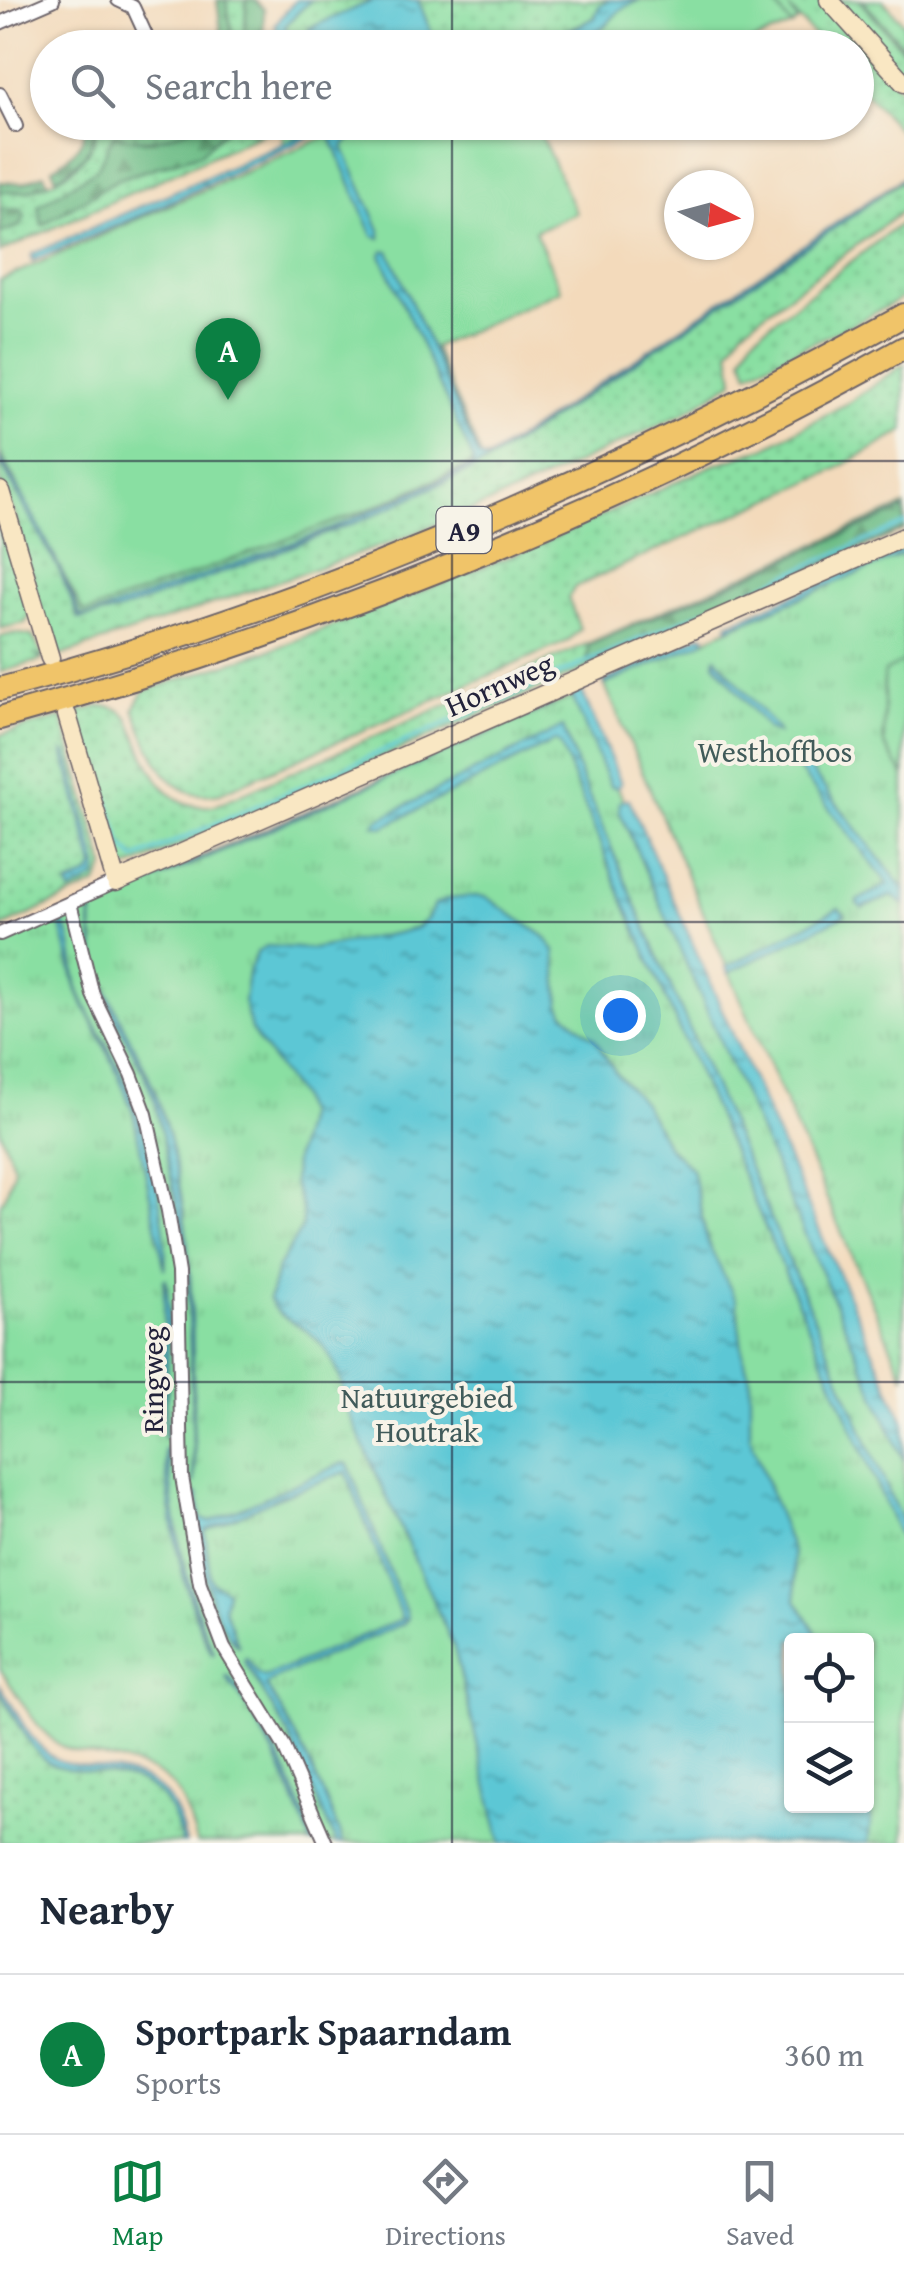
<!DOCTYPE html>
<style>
body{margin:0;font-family:"Gentium Book Plus",serif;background:#f2f2f3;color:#1f2937}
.controls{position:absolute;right:30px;bottom:30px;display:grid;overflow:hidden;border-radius:10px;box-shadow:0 2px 8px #0004}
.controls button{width:90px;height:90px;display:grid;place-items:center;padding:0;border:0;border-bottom:2px solid #e0e1e3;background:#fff;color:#1f2937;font:50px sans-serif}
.compass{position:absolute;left:664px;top:170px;width:90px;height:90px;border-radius:50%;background:#fff;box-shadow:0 2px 8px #0004;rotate:96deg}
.you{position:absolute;left:620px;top:1015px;width:35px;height:35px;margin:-25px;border:8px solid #fff;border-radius:50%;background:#1a73e8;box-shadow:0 0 0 15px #1a73e833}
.badge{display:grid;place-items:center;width:65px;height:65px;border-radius:50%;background:#0b8043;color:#fff;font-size:32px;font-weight:700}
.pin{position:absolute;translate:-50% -82px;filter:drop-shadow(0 2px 5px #0008)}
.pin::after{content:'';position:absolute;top:52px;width:35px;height:30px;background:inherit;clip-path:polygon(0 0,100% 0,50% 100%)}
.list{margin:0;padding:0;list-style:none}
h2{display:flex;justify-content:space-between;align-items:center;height:130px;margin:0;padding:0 40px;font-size:42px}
h2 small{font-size:32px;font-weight:400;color:#747a83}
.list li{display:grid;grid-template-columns:65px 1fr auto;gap:30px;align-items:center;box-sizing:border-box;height:160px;padding:0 40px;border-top:2px solid #e0e1e3}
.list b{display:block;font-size:38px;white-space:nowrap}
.list p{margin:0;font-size:32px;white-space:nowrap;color:#747a83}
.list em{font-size:32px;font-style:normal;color:#747a83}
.icon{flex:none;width:55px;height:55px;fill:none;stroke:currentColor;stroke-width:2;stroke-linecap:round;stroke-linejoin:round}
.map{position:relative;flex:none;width:904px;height:1843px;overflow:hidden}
.search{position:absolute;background:#fff;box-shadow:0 2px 8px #0004;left:30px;right:30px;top:30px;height:110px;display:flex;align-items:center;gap:25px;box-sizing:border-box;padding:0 35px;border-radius:55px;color:#747a83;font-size:38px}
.sheet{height:290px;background:#fff}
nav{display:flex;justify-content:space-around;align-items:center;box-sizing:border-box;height:140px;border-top:2px solid #e0e1e3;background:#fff;font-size:28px;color:#747a83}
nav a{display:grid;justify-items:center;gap:5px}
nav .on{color:#0b8043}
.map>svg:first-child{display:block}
.grass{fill:url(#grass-dots);stroke:#56806e;stroke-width:2.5}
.forest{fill:url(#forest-firs);stroke:#487062;stroke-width:2.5}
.park{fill:url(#park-tufts);stroke:#56806e;stroke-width:2.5;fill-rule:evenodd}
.pitch{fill:#89dfa2;stroke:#56806e;stroke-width:2.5}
.water{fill:url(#water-ripples);stroke:#3f7488;stroke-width:2.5}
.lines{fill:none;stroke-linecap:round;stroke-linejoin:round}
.stream{stroke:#5cc7d5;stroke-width:4}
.street-casing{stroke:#6b6268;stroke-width:16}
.secondary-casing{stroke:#6b6268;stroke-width:21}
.highway-casing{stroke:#6b6268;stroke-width:26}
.street{stroke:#fff;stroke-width:12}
.secondary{stroke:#f9e7c3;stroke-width:18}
.highway{stroke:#f0c469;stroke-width:22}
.grid{fill:none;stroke:#22223b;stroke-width:2.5;stroke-opacity:0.55}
.labels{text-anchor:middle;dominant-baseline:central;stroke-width:8;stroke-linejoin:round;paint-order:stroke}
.shield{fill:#f7f3e8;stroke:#62616f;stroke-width:2.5}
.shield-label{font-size:28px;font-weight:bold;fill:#22223b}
.street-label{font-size:30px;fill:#22223b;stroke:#f7f3e8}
.park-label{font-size:30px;fill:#415b5a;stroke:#f7f3e8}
</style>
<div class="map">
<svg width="904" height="1843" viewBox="0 0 904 1843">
<defs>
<pattern id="grass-dots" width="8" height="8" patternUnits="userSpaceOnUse" patternTransform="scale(2.5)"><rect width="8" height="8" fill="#89dfa2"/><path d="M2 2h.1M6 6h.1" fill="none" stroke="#76bf8c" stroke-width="1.8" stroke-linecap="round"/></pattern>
<pattern id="forest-firs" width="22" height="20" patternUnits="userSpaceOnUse" patternTransform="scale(2.5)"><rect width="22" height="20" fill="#6ebe88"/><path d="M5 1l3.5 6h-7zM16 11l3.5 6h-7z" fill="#5a9a70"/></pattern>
<pattern id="park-tufts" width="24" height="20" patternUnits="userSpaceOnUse" patternTransform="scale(2.5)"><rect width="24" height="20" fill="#89dfa2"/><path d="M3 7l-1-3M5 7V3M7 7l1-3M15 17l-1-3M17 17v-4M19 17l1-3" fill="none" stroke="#76bf8c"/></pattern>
<pattern id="water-ripples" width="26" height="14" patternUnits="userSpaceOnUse" patternTransform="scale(2.5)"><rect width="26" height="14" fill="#5cc7d5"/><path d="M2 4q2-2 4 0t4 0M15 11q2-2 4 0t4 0" fill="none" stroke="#4ca1ae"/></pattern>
</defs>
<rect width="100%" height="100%" fill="#f7f3e8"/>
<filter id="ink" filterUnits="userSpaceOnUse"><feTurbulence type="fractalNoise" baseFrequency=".01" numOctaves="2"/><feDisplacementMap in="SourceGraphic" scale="20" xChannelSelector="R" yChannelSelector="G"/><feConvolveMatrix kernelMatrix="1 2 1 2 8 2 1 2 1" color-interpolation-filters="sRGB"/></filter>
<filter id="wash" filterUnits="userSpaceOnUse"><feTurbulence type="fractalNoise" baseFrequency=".0048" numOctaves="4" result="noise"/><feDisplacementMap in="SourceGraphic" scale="40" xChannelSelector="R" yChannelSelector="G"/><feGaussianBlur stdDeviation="2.25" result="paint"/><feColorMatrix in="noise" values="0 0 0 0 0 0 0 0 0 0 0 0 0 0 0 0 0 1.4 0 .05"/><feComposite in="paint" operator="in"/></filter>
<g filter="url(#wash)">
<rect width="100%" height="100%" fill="#f3dabb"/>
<g class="grass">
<path d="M226 0H247L243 47H235Z"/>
<path d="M311 0H374L309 29 307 47 285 48 286 24Z"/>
<path d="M418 0H611L596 18 532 48 437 47Z"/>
<path d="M722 0H822L904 93V136L857 83 856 48 824 47 789 8 798 21 792 26 738 47 720 48Z"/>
<path d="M838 0H859L904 51V76Z"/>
<path d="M862 0H883L904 24V47Z"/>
<path d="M97 123H201C170 139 148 145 114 135L97 169 38 206 43 224 118 179 200 154 232 123 253 133 270 123V130L0 252V233L20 226 21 210 0 209V192C41 192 95 170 97 123Z"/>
<path d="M287 123H364L338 132 330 124 283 144 282 127Z"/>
<path d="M904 179V210L743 329 730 350 734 381 683 414 511 494 393 542 54 658 15 515 0 481V464L5 462 63 570 372 508 482 459 495 457Z"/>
<path d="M904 221V297C855 326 801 346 749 373L743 357 753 337Z"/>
<path d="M904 364V431L835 470 575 587 568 598 580 629 568 641 220 793C166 805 150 748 134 709L144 691 276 648 531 548 711 466 764 448 851 401Z"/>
<path d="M904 506V530L124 870 121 869 70 715C93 708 109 698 128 717 146 756 161 816 216 805Z"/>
<path d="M0 507 30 615 25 623 0 629Z"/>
<path d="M15 633 32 636 44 657 37 656 42 660 0 672V637Z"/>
<path d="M62 717 105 867 97 884 0 928V735Z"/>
<path d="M0 1692C13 1714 27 1748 49 1762 60 1769 74 1769 87 1771 145 1778 167 1784 182 1843H0Z"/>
</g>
<g class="forest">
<path d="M217 0H226L235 47H223Z"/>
<path d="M247 0H254L264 9 263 47H243Z"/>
<path d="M201 122 232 123 200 154 118 179 42 225 38 206 97 169 114 134C148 145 170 138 201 122Z"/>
<path d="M86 123H97C96 150 78 165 56 178L52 169C71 155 84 147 86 123Z"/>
<path d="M44 174 48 183 28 191 0 192V182L23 183Z"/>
<path d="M0 209 22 210 25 216 20 226 0 233Z"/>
<path d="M904 509V529L593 663 587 662 589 645Z"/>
</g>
<g class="park">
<path d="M904 553V1377L604 683Z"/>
<path d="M577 695 904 1436V1843H197C178 1777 169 1772 102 1757 87 1754 70 1753 57 1743 33 1726 17 1693 0 1669V1205L8 1189 14 1167 0 1130V943ZM792 1640H866V1806H792Z"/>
</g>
<g class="pitch">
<path d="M635 0H771L792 26 738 47 527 48Z"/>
<path d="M356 123H568L541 135 576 213 535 231 561 290 434 347 482 459 372 508 90 612H83L0 452V280Z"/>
<path d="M904 661V775L884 745V672Z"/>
</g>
<g class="water">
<path d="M296 0H311L286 24 285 47H276V23Z"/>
<path d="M374 0H418L437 47H307L309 28Z"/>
<path d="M610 0H639C617 10 622 8 608 23 592 38 553 48 533 47L595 18 599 6Z"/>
<path d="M366 122 387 123 350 139 343 147 380 230V238L373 236 330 135 325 130 137 217 32 261V254L323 126 330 124 342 133Z"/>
<path d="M904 177 852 216 486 463 365 519 119 611 79 619 60 572 0 462V458C31 509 59 560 80 616H92L333 528 473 466V459L381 255 383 251H389L479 457 486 460Z"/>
<path d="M904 546V554L728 628V624Z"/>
<path d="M701 635H705V641L604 685V681Z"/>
<path d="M716 657 777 729 778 733 769 730 715 663Z"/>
<path d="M576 689H581L621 783 617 788 610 786 572 696Z"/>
<path d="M553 704 93 908C85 980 136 1036 158 1100 192 1202 194 1310 193 1416 193 1438 197 1464 194 1484L188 1282 183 1234 155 1102 144 1073 110 1008 94 962 90 906Z"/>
<path d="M563 727 582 780 904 1527V1547L621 895 560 744 555 741 383 827 374 825 377 820Z"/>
<path d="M788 747 793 748 904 889V905L892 896 862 908 857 904V901L888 884 786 753Z"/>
<path d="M63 751 67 753 98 866 96 878 70 892 68 885 91 874 94 867Z"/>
<path d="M629 799 904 1422V1461L619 810 620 801Z"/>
<path d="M476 896 486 897 545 937 555 951 560 1004 565 1014 595 1039 616 1073 643 1103 668 1147 692 1169 707 1241 736 1300 743 1357 750 1378V1436L793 1554 796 1600 821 1640H792V1806H866L867 1781 871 1818 868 1843H501L454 1647 345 1404C344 1380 331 1350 311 1334 296 1321 278 1319 269 1300L278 1267 302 1228V1209L293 1183 294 1161 305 1116 299 1097 251 1030 244 1001 248 973 258 951 267 946 312 949 397 933 416 928 427 919 434 905 448 899Z"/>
<path d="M839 908 845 915 728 973 726 967Z"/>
<path d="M59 918C75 932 72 970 79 991 90 1020 109 1046 122 1074 144 1120 169 1220 165 1270L133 1112 115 1067 77 991Z"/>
<path d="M166 1279 169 1312 166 1437H164V1280Z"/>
<path d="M164 1449H167C174 1520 183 1587 214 1653L212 1654C180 1589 170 1521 164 1449Z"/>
<path d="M343 1463 348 1464 351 1471 408 1618 403 1624 280 1676 266 1685C297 1735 323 1788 343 1843H336L288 1733 244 1661 246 1658 258 1674 265 1677 402 1619 346 1472 281 1496 205 1531 210 1577 213 1583 227 1591 224 1608 239 1647C203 1612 200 1545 193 1497L196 1493 198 1495 201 1519 210 1522Z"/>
<path d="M228 1676C264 1715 296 1792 315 1843H311C291 1787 264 1724 226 1678Z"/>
<path d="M0 1685C16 1709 29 1744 56 1759 67 1765 81 1765 94 1767 151 1776 172 1784 186 1843H182C167 1784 145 1778 87 1771 74 1769 60 1769 49 1762 27 1748 14 1714 0 1692Z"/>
</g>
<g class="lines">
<path class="stream" d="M91 748 121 844 135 859 904 524"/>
</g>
</g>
<g filter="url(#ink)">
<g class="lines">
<defs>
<g id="street">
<path d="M118 0 133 7 149 42"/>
<path d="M0 23 53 0"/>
<path d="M0 94 16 126"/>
<path d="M70 903 93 995 131 1074 146 1114 168 1211 178 1273 182 1477 200 1584 224 1648 283 1744 326 1843"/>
<path d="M0 934 116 882"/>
</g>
<g id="secondary">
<path d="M829 0 904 83"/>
<path d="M0 491 50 658"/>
<path d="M67 715 116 882 904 537"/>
</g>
<g id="highway">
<path d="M0 689C315 606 619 472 904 315"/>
<path d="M0 718C315 631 619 508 904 348"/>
</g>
</defs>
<use href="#street" class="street-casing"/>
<use href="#secondary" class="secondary-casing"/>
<use href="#highway" class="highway-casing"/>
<use href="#street" class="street"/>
<use href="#secondary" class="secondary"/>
<use href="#highway" class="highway"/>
</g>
</g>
<path class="grid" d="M452 0V48M452 122V1843M0 461H904M0 922H904M0 1382H904"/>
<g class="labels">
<rect class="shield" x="436.5" y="507" width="55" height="46" rx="8"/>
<g class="shield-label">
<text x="464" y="530">A9</text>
</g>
<g class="street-label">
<text transform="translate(499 684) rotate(-24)">Hornweg</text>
<text transform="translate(152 1380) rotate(-90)">Ringweg</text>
</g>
<g class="park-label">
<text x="775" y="751">Westhoffbos</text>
<text x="427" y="1397">Natuurgebied<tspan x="427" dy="34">Houtrak</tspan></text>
</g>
</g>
</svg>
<div class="controls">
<button><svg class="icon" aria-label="locate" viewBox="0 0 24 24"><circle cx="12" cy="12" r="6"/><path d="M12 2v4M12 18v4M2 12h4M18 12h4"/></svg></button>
<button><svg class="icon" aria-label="layers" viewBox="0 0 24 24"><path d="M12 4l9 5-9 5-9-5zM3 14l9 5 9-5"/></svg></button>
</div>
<svg class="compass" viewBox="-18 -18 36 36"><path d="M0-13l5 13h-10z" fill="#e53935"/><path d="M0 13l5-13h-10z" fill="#747a83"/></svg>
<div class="you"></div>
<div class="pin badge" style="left:228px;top:400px">A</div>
<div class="search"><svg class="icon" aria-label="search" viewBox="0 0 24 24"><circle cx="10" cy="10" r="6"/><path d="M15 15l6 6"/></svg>Search here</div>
</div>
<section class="sheet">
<h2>Nearby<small></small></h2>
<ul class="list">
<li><span class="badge">A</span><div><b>Sportpark Spaarndam</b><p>Sports</p></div><em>360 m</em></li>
</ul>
</section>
<nav>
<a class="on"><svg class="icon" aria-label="map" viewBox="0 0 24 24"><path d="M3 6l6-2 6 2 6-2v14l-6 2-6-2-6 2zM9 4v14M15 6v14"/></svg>Map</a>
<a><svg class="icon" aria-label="directions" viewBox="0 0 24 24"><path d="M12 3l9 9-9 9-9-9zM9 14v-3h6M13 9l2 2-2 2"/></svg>Directions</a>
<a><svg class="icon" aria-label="saved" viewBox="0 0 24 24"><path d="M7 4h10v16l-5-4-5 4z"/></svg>Saved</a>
</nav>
